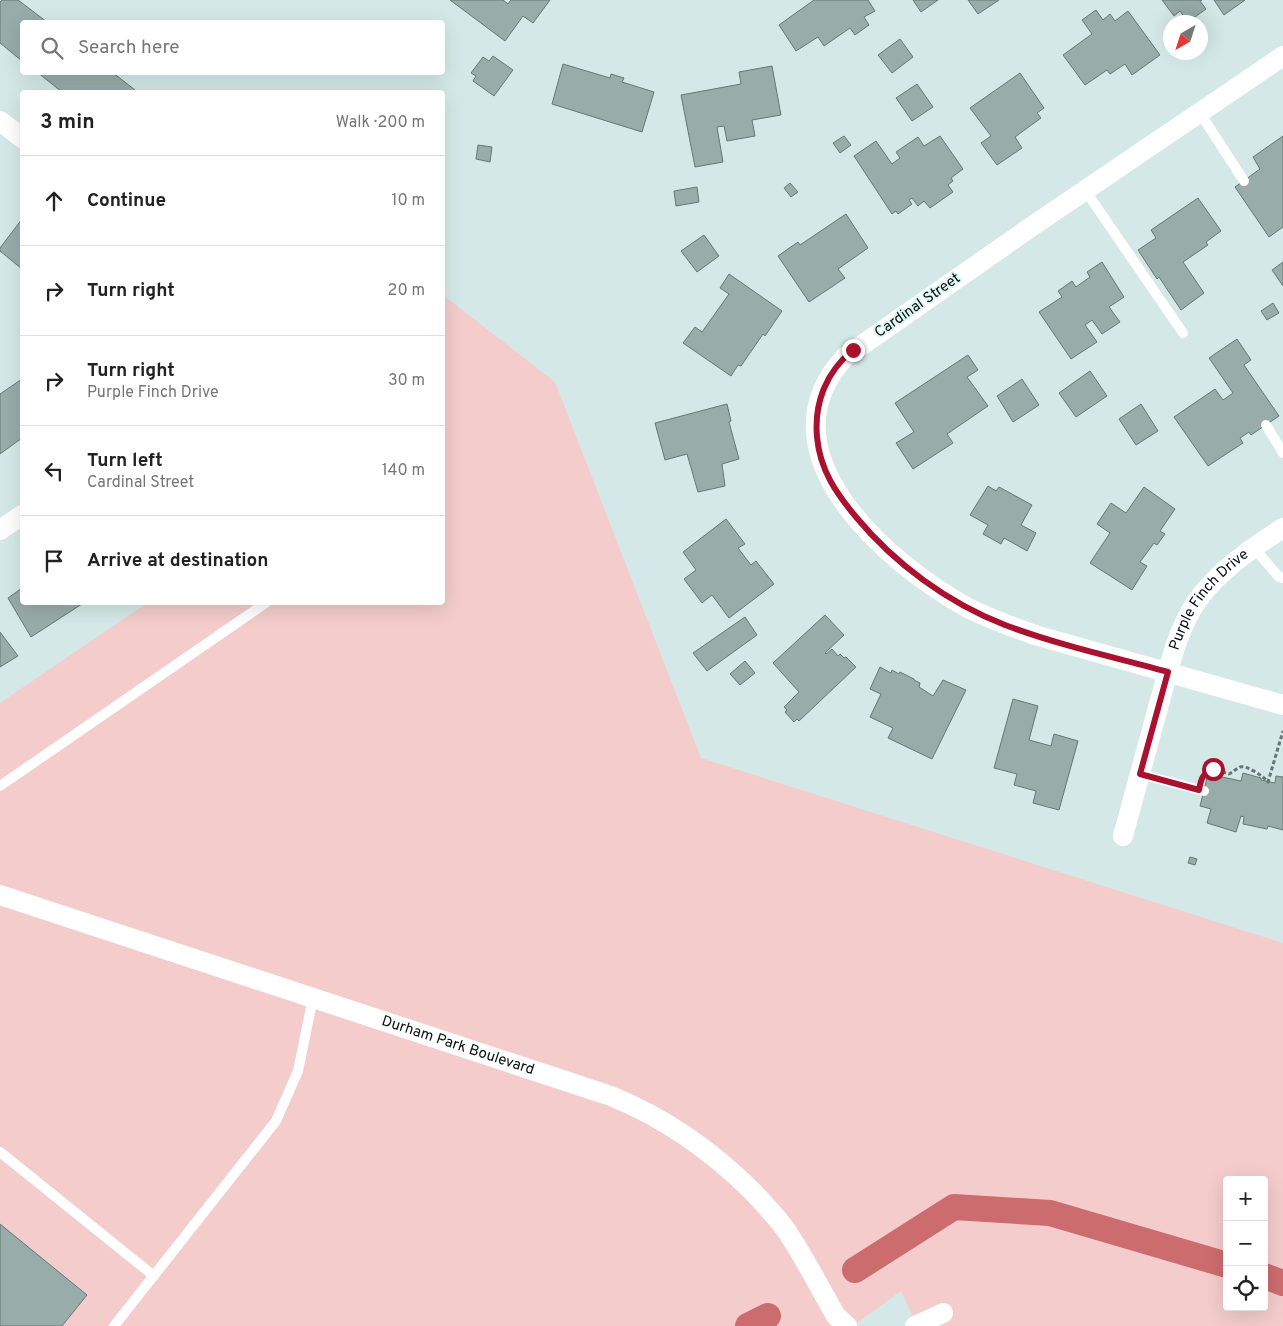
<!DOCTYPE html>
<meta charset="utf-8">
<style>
body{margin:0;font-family:Overpass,sans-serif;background:#f6f6f6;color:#222}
.controls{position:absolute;right:15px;bottom:15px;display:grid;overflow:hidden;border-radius:5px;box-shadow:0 5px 20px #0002}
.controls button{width:45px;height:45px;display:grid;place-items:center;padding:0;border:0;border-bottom:1px solid #e0e0e0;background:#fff;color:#222;font:25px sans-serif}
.compass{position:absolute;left:1163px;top:15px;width:45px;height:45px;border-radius:50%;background:#fff;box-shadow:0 5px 20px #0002;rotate:219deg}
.stop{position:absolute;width:15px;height:15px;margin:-11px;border:4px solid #a9112e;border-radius:50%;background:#fff}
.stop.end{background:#a9112e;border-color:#fff;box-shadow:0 1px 5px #0008}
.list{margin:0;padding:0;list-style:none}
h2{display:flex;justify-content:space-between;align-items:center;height:65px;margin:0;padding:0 20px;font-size:21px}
h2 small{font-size:16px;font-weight:400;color:#767676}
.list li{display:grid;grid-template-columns:32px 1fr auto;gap:15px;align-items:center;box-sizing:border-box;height:90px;padding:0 20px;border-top:1px solid #e0e0e0}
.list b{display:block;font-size:19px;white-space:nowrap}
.list p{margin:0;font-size:16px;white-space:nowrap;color:#767676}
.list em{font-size:16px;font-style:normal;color:#767676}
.icon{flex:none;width:28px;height:28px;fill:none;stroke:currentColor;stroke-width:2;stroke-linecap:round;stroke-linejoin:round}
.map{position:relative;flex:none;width:1283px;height:1326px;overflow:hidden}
.search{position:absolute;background:#fff;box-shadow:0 5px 20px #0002;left:20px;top:20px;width:425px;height:55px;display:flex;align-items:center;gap:12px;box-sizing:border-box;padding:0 18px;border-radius:5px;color:#767676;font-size:19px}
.panel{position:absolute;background:#fff;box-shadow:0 5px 20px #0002;left:20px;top:90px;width:425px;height:515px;border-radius:5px}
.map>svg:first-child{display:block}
.green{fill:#f3cccb;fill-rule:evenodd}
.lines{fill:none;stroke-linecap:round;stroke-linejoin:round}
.canal{stroke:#cd6c6e;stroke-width:26}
.building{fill:#98acaa;stroke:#657876}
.path{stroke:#677574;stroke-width:3;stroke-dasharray:4 2.5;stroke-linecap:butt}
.lane{stroke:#fff;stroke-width:10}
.street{stroke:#fff;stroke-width:20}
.route{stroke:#a9112e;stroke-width:6}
.labels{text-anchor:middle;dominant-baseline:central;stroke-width:4;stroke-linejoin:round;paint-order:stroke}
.street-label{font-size:15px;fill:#070e0e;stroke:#e1f7f4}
</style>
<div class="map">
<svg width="1283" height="1326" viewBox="0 0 1283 1326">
<rect width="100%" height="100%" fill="#d4e9e7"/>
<path class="green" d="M443 295 555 382 701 758 1283 943V1326H917L901 1291 853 1326H0V703L147 603 442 602ZM1227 1180H1264V1307H1227Z"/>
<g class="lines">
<g class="canal">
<path d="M855 1270 954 1207 1050 1213 1227 1265"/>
<path d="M1264 1276 1283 1283"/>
<path d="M748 1326 768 1316"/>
</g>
</g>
<g class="building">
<path d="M2 0H18L47 22H22V61L0 43V2Z"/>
<path d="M450 0H503L508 4 511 0H550L533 23 523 16 505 41Z"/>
<path d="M814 0H868L875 11 864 17 869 25 855 35 850 28 824 46 818 37 796 51 779 25Z"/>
<path d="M913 0H938L921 12Z"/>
<path d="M968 0H999L978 14Z"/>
<path d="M1162 0H1202L1200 1 1206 9 1188 22 1180 11 1174 16Z"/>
<path d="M1214 0H1245L1224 15Z"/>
<path d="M1096 10 1103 20 1110 14 1115 21 1128 11 1160 55 1132 75 1125 64 1110 74 1107 70 1085 85 1063 55 1092 34 1082 20Z"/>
<path d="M900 39 913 57 892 73 878 55Z"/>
<path d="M493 56 513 70 494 96 473 81 476 76 471 73 483 57 489 61Z"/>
<path d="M563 64 610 78 611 74 624 78 622 82 654 92 642 132 552 104Z"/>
<path d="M772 66 781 115 752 120 755 136 727 141 724 126 717 127 723 162 695 167 681 95 741 84 739 72Z"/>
<path d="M37 72H112L135 90 132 92H62Z"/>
<path d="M1020 73 1044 108 1037 113 1041 118 1015 137 1022 148 997 165 981 143 991 136 970 108Z"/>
<path d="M917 84 933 107 912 121 896 98Z"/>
<path d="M844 136 851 145 840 153 833 143Z"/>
<path d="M940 136 963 169 951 178 953 181 948 185 953 192 930 208 924 201 918 206 912 198 909 200 912 204 898 214 896 211 892 214 854 156 876 141 892 164 900 158 896 152 918 137 924 146Z"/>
<path d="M1283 136V227L1269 237 1235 187 1260 169 1253 157Z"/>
<path d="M478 145 492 147 490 162 476 159Z"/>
<path d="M790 183 798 192 791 197 784 188Z"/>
<path d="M697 187 699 202 676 206 674 191Z"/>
<path d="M1198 198 1221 231 1206 242 1208 245 1183 262 1204 293 1181 310 1159 277 1157 279 1138 250 1156 238 1151 230Z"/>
<path d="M846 214 868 248 838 269 845 278 809 302 778 256 798 242 800 245Z"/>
<path d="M22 219V269L0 251V248Z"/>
<path d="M704 235 719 256 697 272 681 251Z"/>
<path d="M1102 262 1124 297 1109 307 1120 322 1102 334 1092 320 1085 325 1097 342 1071 359 1039 312 1062 297 1058 291 1072 281 1076 287 1090 277 1087 272Z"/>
<path d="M1283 262V286L1272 270Z"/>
<path d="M729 274 782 311 765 336 763 334 741 366 738 365 731 376 683 343 695 327 702 332 729 294 720 288Z"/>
<path d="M1273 303 1279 313 1267 320 1261 311Z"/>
<path d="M1237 339 1251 360 1244 365 1279 416 1251 435 1249 432 1240 438 1243 443 1208 466 1174 417 1215 389 1223 400 1233 393 1209 358Z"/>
<path d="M968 355 978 370 967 377 988 406 947 434 953 443 913 469 896 443 914 432 895 403Z"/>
<path d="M1090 371 1107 396 1076 417 1059 393Z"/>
<path d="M22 379V438L0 454V394Z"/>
<path d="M1022 379 1039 405 1013 422 997 396Z"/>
<path d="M727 404 731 421 729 422 739 459 722 464 725 486 698 492 687 454 665 460 655 423Z"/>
<path d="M1141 404 1158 431 1136 445 1119 419Z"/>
<path d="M988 486 996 491 999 487 1032 505 1021 525 1036 533 1027 551 1004 538 1001 544 983 534 988 525 970 515Z"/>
<path d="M1144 487 1175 509 1160 531 1165 534 1157 545 1154 543 1140 562 1147 566 1132 590 1090 563 1110 533 1097 524 1111 503 1126 513Z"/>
<path d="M726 519 745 544 738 548 751 565 756 561 774 584 729 618 712 595 702 603 684 579 696 570 683 552Z"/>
<path d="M22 588V602H85L31 637 8 598Z"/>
<path d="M825 615 844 635 825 653 826 654 832 649 838 656 840 654 844 658 846 657 856 667 799 721 797 719 794 722 785 712 787 710 784 707 799 692 773 663Z"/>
<path d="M745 617 757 635 707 671 693 653Z"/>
<path d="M0 632 18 656 0 667Z"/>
<path d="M745 661 755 673 740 685 730 674Z"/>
<path d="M880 667 891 673 892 670 899 674 900 672 914 679V680L920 683 919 687 933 696 943 680 966 690 932 759 888 738 893 728 870 717 881 694 870 689Z"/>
<path d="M1013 699 1038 706 1029 740 1051 746 1054 734 1078 741 1059 810 1033 803 1036 791 1014 785 1017 774 994 768Z"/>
<path d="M1243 773 1261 778V780L1275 783 1276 776 1283 777V830L1268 826 1267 829 1243 824 1244 817 1241 816 1236 832 1207 823 1211 809 1200 806 1208 774 1241 781Z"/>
<path d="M1190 857 1197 859 1195 865 1188 863Z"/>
<path d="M0 1224 87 1295 62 1326H0Z"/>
</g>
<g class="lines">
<path class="path" d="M1204 773 1213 769 1229 774C1233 772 1236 769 1240 767 1247 765 1263 776 1268 782L1283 731"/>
<g class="lane">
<path d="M1200 113 1244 181"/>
<path d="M1085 190 1183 333"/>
<path d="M1266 425 1283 453"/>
<path d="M1254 548 1279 577 1283 578"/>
<path d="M1140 774 1204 791"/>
<path d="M0 786 267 602"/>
<path d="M0 1152 154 1276"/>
<path d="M114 1326 276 1121 298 1071 313 998"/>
</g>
<g class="street">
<path d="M1283 56 1031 227 845 357C757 452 888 564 968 608 990 619 1012 627 1035 635L1283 705"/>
<path d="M0 121 22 138"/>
<path d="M0 530 22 515"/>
<path id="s1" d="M1123 836C1135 792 1147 748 1159 704 1169 670 1176 631 1197 601 1218 571 1252 548 1283 528"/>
<path id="s2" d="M0 895 611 1096C665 1118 712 1151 753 1192 765 1205 778 1218 788 1233 805 1259 820 1288 836 1316L847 1326"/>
<path d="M915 1326 943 1313"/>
</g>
</g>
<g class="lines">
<path class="route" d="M853 350C826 372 814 403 817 437 820 470 836 493 856 517 895 564 948 603 1005 625 1058 645 1113 657 1168 672L1140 774 1199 790C1201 779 1202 774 1213 769"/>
</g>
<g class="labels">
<g class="street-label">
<text transform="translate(918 306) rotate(-35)">Cardinal Street</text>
<text stroke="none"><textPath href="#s1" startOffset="255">Purple Finch Drive</textPath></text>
<text stroke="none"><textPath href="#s2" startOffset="482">Durham Park Boulevard</textPath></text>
</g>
</g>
</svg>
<div class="controls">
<button>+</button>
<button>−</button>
<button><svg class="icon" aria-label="locate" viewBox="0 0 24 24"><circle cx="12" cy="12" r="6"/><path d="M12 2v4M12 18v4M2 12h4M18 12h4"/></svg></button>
</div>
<svg class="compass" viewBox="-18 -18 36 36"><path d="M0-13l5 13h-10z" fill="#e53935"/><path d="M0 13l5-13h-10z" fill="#767676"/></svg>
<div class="stop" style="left:1213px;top:769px"></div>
<div class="stop end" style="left:853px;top:350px"></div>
<div class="search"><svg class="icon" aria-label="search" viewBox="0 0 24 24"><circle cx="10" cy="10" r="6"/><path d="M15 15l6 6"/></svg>Search here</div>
<section class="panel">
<h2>3 min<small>Walk · 200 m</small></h2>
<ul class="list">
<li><svg class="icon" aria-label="ahead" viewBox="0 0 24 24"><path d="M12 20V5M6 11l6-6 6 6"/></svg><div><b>Continue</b></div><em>10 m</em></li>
<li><svg class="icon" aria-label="right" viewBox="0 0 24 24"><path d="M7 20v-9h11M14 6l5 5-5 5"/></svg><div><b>Turn right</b></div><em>20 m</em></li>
<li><svg class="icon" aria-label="right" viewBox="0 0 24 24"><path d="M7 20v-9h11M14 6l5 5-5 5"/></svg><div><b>Turn right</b><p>Purple Finch Drive</p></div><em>30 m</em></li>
<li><svg class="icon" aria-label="left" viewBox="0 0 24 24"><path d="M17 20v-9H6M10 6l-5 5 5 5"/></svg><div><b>Turn left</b><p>Cardinal Street</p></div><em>140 m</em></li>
<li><svg class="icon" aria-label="arrive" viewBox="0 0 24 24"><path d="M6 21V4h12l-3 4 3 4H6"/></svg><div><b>Arrive at destination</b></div></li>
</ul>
</section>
</div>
